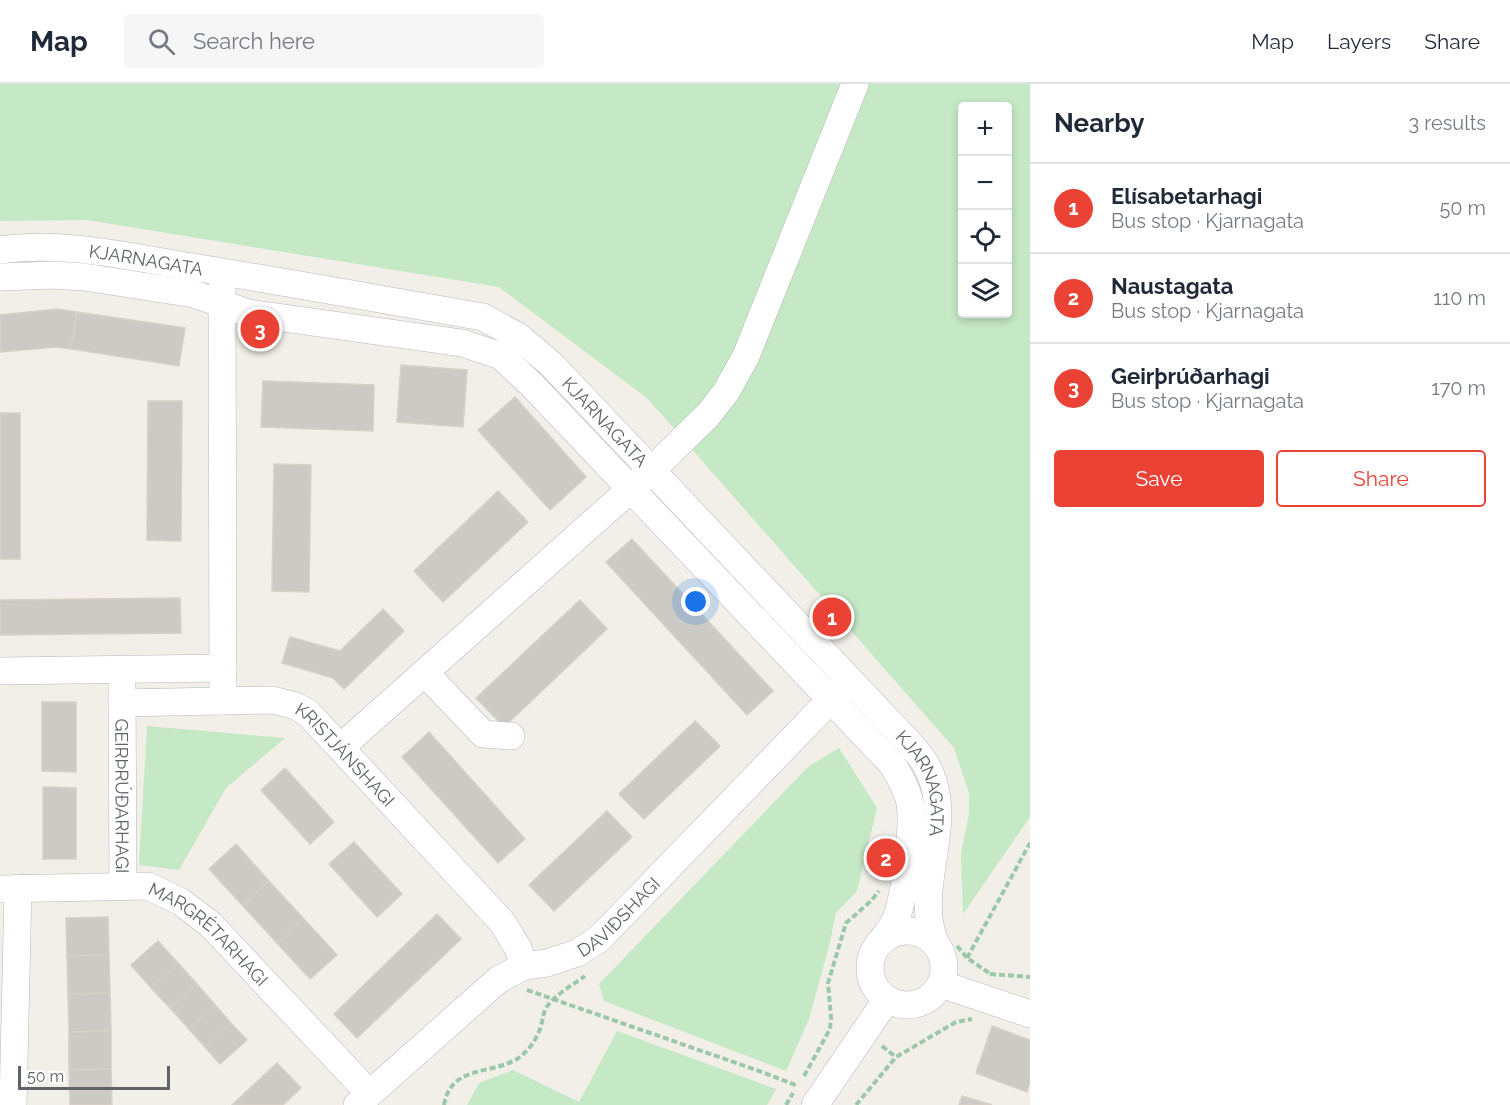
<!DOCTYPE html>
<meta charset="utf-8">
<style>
body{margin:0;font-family:Raleway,sans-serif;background:#f6f6f7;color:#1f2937}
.controls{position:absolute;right:18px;top:18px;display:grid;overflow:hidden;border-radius:6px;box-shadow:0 3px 9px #0003}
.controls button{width:54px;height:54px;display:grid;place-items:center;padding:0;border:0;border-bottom:2px solid #e0e1e3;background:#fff;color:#1f2937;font:30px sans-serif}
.scale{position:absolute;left:18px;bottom:15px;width:152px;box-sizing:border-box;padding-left:6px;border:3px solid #5f6368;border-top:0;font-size:16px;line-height:21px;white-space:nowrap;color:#5f6368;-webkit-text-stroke:4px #fff;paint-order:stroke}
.you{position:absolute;left:696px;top:518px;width:21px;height:21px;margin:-15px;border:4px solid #fff;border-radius:50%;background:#1a73e8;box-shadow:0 0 0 9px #1a73e833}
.badge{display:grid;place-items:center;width:39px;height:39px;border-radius:50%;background:#ea4335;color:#fff;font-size:20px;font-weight:700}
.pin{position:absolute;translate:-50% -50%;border:3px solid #fff;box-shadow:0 2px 6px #0006}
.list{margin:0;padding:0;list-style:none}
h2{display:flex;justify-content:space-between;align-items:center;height:78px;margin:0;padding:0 24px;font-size:26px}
h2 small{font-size:20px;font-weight:400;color:#747a83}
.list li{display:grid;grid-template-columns:39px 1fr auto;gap:18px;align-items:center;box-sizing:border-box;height:90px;padding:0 24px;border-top:2px solid #e0e1e3}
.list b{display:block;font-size:22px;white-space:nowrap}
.list p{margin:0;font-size:20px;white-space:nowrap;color:#747a83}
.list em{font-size:20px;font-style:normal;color:#747a83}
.actions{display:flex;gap:12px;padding:18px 24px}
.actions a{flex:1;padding:14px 0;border:2px solid #ea4335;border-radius:6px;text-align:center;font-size:21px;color:#ea4335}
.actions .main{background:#ea4335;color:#fff}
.icon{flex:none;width:33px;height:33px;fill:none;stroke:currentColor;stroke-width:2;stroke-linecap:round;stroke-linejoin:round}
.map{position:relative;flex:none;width:1030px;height:1021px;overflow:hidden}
header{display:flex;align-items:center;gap:36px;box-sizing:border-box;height:84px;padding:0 30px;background:#fff;border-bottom:2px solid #e0e1e3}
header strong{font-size:28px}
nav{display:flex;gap:33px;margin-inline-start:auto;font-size:21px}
.search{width:420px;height:54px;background:#f6f6f7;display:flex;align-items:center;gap:15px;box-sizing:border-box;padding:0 21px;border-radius:6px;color:#747a83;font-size:22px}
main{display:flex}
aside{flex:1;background:#fff}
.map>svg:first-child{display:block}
.green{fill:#c5e8c5;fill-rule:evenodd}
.building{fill:#cccac5;stroke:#d6d1c6;stroke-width:1.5}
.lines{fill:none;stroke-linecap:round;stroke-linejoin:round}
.minor-casing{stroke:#b5b8bc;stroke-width:28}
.path{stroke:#9cc7a9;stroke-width:4;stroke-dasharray:6 3;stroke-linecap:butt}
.minor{stroke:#fff;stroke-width:27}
.labels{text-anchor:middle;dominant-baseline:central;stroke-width:4.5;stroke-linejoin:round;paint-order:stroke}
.street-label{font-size:18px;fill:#5f6368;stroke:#fff}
</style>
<header>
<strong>Map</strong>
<div class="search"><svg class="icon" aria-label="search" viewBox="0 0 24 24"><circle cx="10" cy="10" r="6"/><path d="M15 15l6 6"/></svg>Search here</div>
<nav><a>Map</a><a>Layers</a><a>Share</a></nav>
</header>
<main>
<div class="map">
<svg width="1030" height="1021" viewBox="0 0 1030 1021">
<rect width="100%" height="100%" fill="#f1efe8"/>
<g class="green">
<path d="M0 0H1030V733L963 830 961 769 969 730V709L954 664 647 314 499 203 87 136 0 137ZM962 22H1008V230H962Z"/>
<path d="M147 642 285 654 226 704 179 786 139 781Z"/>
<path d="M839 664 877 724 857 807 836 829 829 862 809 935 786 987 604 917 599 900 808 683Z"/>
<path d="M617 947 776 1005 767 1021H467L479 999 513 986 579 1018Z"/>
</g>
<g class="building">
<path d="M58 225 77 228 71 265 56 263 0 268V231Z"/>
<path d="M77 228 185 244 179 282 71 265Z"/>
<path d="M401 281 467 286 463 343 397 338Z"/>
<path d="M263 297 374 301 373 347 261 343Z"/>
<path d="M515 313 586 393 550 426 478 346Z"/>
<path d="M148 317H182L181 457 147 456Z"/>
<rect x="0" y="329" width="20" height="146"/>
<path d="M274 380 311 381 309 508 272 507Z"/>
<path d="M498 407 528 438 443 518 414 487Z"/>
<path d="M632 455 773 607 747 631 606 478Z"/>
<path d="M180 514 181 549 0 551V516Z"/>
<path d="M580 516 607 545 504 643 476 614Z"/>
<path d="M383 525 404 547 344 605 333 594 282 579 290 553 340 567Z"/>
<path d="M42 618H76V688L42 687Z"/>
<path d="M695 637 720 662 644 735 619 710Z"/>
<path d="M429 648 525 755 498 779 402 673Z"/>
<path d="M285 684 334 738 310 760 261 706Z"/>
<path d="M43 703 76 704V775H43Z"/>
<path d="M607 727 632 753 554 827 529 801Z"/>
<path d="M354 758 402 810 377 833 329 780Z"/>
<path d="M236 760 269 797 243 822 209 785Z"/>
<path d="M269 797 303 834 277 859 243 822Z"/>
<path d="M437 830 461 855 357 954 334 930Z"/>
<path d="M108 833 109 871 67 872 66 834Z"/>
<path d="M303 834 337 871 310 895 277 859Z"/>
<path d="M158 857 178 879 151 904 131 881Z"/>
<path d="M109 871 110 909 68 910 67 872Z"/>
<path d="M178 879 197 900 170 924 151 904Z"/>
<path d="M197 900 215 921 189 945 170 924Z"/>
<path d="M110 909 111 947 69 948 68 910Z"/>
<path d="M215 921 231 939 205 963 189 945Z"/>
<path d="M231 939 247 956 220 980 205 963Z"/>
<path d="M992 942 1030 956V998L1027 1008 976 989Z"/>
<path d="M111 947V985L69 986V948Z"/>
<path d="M277 979 301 1004 283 1021H232Z"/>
<path d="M111 985 112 1021H70L69 986Z"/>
<path d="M962 1012 992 1021H959Z"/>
</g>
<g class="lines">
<defs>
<g id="minor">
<path id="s1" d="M0 166C62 157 125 172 186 182 285 198 384 216 483 233L519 253 552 281 912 662C919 670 926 679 930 689 954 743 913 806 935 858"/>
<path d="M0 193 54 191 84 193 194 210 248 229 462 259 501 272 531 300 893 681C900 693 907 705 910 719 914 743 905 809 897 832 894 841 888 848 882 856"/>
<path d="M222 204 223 617"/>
<path d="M0 587 223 584"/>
<path d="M425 589 483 650 511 652"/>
<path id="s2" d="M122 602 123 803"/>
<path id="s3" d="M122 619 273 616 296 622 308 629 502 838 518 864 524 882"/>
<path d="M341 663 652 386 708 331 726 308 746 272 855 0"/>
<path id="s4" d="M0 805 148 802 181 818 210 840 369 1009"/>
<circle cx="907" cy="884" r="37"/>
<path d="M941 900 1030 930"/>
<path d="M13 1021 18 804"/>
<path id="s5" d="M357 1021 498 896 524 882 547 879 577 869 599 855 842 604"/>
<path d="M815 1021 887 915"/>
</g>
</defs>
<use href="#minor" class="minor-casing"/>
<g class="path">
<path d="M957 862 967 874 992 891"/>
<path d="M967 874 1030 759"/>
<path d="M990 890 1030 893"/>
<path d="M527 906 762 988 798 1002"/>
<path d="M882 962 896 973"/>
<path d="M804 992 830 945 831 934 828 899 846 839 871 817 879 807"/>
<path d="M444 1021C451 981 490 991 517 975 529 967 537 955 541 942 543 935 543 930 546 924 554 911 573 901 585 892"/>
<path d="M786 1021 793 1009"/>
<path d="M856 1021 896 973 956 938 972 935"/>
</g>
<use href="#minor" class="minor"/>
</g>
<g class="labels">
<g class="street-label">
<text stroke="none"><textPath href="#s1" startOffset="147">KJARNAGATA</textPath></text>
<text stroke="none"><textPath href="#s1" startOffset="651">KJARNAGATA</textPath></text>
<text stroke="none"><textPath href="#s3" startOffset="244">KRISTJÁNSHAGI</textPath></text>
<text stroke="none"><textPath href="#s1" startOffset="1137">KJARNAGATA</textPath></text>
<text stroke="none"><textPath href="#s2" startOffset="110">GEIRÞRÚÐARHAGI</textPath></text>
<text stroke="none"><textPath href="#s5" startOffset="328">DAVIÐSHAGI</textPath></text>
<text stroke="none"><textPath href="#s4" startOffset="226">MARGRÉTARHAGI</textPath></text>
</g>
</g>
</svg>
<div class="controls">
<button>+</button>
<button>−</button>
<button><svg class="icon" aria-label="locate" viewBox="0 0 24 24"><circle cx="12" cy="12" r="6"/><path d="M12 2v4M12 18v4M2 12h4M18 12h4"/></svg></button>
<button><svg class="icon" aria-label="layers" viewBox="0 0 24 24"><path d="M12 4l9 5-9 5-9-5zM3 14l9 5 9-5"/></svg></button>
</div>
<div class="scale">50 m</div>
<div class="you"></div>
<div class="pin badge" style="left:832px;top:533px">1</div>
<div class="pin badge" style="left:886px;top:774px">2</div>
<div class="pin badge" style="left:260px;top:245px">3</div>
</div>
<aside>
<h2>Nearby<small>3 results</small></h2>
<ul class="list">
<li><span class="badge">1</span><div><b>Elísabetarhagi</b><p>Bus stop · Kjarnagata</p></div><em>50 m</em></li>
<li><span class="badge">2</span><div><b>Naustagata</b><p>Bus stop · Kjarnagata</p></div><em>110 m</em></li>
<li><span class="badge">3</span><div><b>Geirþrúðarhagi</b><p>Bus stop · Kjarnagata</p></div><em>170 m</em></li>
</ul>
<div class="actions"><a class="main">Save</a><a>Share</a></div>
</aside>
</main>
